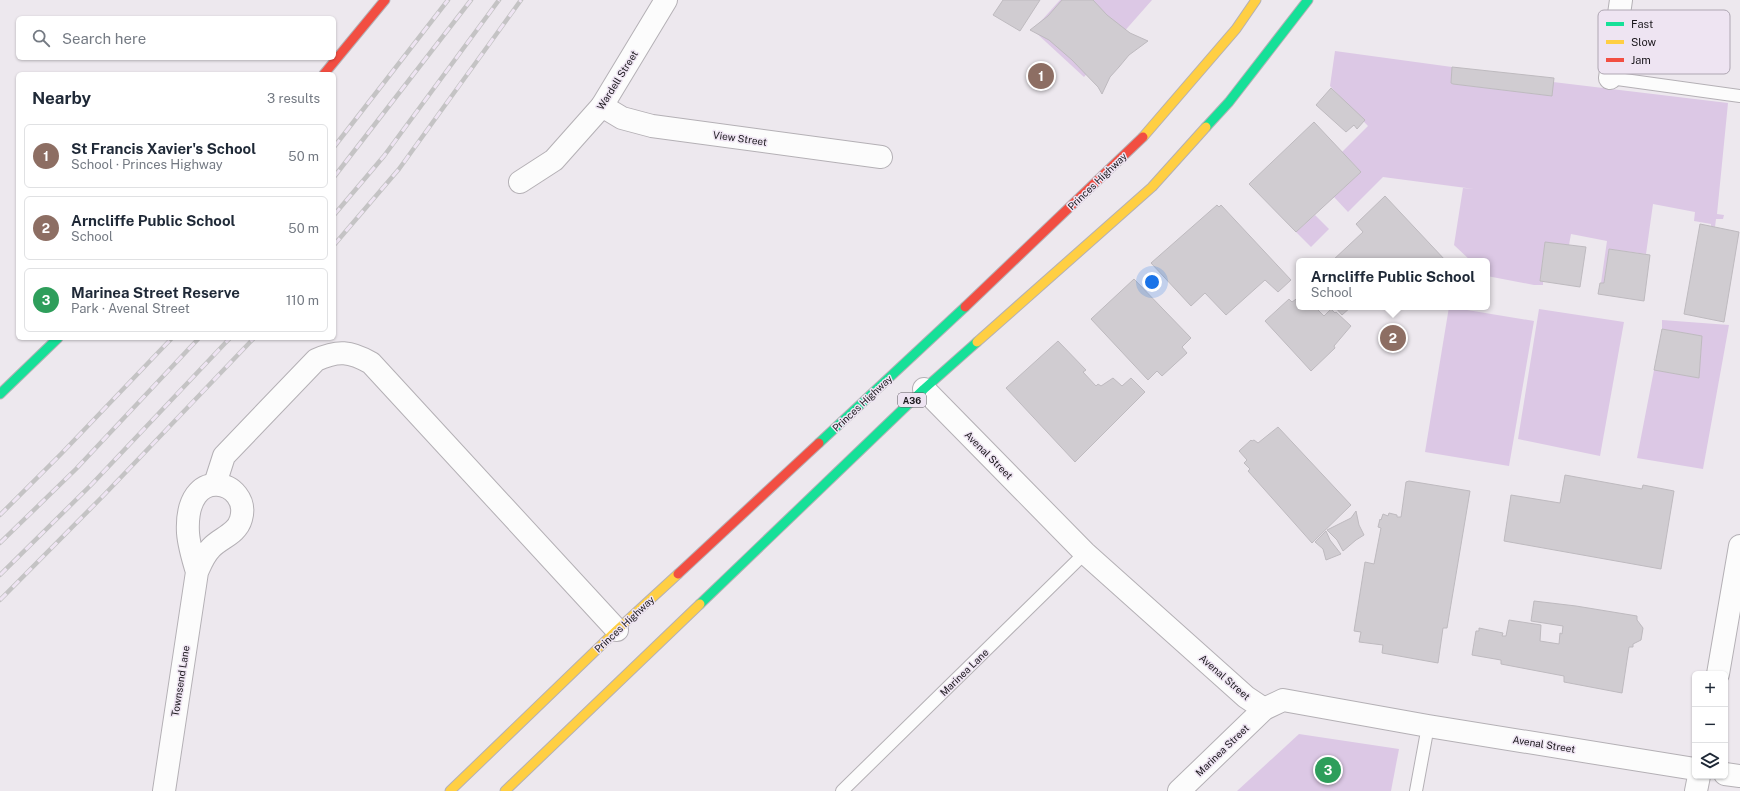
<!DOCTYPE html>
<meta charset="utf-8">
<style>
body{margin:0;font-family:"Public Sans",sans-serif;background:#f2f2f3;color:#1f2937}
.controls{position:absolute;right:12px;bottom:12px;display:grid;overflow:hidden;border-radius:6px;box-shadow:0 1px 3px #0004}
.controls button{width:36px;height:36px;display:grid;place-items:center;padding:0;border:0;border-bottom:1px solid #e0e1e3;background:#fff;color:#1f2937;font:20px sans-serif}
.you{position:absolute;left:1152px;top:282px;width:14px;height:14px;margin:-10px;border:3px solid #fff;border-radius:50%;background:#1a73e8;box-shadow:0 0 0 6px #1a73e833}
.badge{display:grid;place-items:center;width:26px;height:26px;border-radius:50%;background:#b45309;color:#fff;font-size:13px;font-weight:700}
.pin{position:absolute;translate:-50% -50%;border:2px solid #fff;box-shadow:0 1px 4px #0006}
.popup{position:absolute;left:1296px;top:258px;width:194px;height:52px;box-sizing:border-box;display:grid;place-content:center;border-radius:6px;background:#fff;filter:drop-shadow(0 1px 3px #0005);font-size:13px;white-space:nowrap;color:#747a83}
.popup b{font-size:15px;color:#1f2937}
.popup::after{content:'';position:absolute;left:50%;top:100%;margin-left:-8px;border:8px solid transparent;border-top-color:#fff}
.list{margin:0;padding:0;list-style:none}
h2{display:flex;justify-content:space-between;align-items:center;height:52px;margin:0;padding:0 16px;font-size:17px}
h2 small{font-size:13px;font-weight:400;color:#747a83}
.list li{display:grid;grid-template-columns:26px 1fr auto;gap:12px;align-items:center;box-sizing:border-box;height:64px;margin:0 8px 8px;padding:0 8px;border:1px solid #e0e1e3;border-radius:6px}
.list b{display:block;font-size:15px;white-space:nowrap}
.list p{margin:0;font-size:13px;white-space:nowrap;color:#747a83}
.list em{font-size:13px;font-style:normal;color:#747a83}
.icon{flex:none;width:22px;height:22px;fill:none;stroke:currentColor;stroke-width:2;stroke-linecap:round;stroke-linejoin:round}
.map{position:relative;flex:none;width:1740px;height:791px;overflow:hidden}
.search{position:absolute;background:#fff;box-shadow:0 1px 3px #0004;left:16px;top:16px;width:320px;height:44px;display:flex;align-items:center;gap:10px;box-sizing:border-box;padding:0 14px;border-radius:6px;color:#747a83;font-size:15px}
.panel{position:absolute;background:#fff;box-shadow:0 1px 3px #0004;left:16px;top:72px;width:320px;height:268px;border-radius:6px}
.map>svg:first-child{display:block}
.green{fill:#dcc8e5}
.building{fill:#d0ccd1;stroke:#bebabf}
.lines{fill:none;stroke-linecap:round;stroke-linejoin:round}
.lane-casing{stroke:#b4b0b5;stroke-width:14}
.street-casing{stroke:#b4b0b5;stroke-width:24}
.fast-casing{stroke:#b4b0b5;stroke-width:11}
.slow-casing{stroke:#b4b0b5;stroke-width:11}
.jam-casing{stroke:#b4b0b5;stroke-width:11}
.lane{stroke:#fcfcfc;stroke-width:12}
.street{stroke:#fcfcfc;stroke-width:22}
.fast{stroke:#16e098;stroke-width:9}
.slow{stroke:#ffcf43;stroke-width:9}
.jam{stroke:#f24e42;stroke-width:9}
.rail-casing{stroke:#c4c3c4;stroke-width:4.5}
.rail{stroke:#eee4f2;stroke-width:3;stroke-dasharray:9;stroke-linecap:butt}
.labels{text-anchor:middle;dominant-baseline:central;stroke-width:3;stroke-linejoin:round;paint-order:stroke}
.shield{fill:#eee4f2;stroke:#59545c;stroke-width:1}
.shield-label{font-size:9px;font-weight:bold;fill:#19161b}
.street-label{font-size:10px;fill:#19161b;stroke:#eee4f2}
.key{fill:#eee4f2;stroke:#aea6b2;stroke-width:1}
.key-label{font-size:11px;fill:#19161b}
</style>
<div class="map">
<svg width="1740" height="791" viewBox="0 0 1740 791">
<rect width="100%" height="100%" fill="#ede8ee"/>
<g class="green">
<path d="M1060 0H1152L1084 77 1033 30Z"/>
<path d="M1335 51 1452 67 1451 83 1453 84 1552 96 1553 82 1728 103 1717 214 1724 215 1723 219H1716L1715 227 1711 226V224L1694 221 1695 212 1653 204 1646 254 1609 249 1604 283H1601L1607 241 1571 234 1569 245 1545 242 1540 281 1543 282V285H1534L1487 276V261H1471L1454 245 1463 188 1474 189 1383 177 1348 212 1334 197 1361 172 1342 152 1368 126 1330 86Z"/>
<path d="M1315 215 1329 229 1311 247 1296 232Z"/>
<path d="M1449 307 1534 321 1509 466 1425 452Z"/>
<path d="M1539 309 1624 322 1600 456 1518 439Z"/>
<path d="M1662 320 1729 325 1703 469 1637 458 1654 370 1699 378 1702 336 1662 329Z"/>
<path d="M1299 734 1399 749 1391 791H1237Z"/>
</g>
<g class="building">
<path d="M1003 0H1040L1020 31 993 15Z"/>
<path d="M1062 0H1093L1107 15 1130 33 1148 41 1129 55 1119 67 1110 77 1102 94 1098 87 1072 60 1049 40 1030 30 1048 16Z"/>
<path d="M1452 67 1554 78 1552 96 1453 84 1451 83Z"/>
<path d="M1331 88 1365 120 1357 129 1354 125 1346 132 1316 105Z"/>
<path d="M1314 122 1361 172 1296 232 1249 184Z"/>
<path d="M1385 196 1446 261H1332L1363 232 1356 224Z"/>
<path d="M1217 205 1219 207 1221 205 1291 280 1278 292 1265 280 1226 315 1205 293 1191 306 1151 263Z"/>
<path d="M1700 224 1739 232 1724 322 1684 314Z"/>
<path d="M1545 242 1586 247 1580 287 1540 281Z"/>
<path d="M1609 249 1650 255 1644 301 1598 294 1600 283H1604Z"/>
<path d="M1134 279 1191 338 1182 347 1187 353 1162 376 1157 371 1148 380 1091 319Z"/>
<path d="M1299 297V307H1315L1324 316 1331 309 1335 313 1336 312 1351 326 1334 346 1335 348 1311 371 1265 321 1289 299 1292 302Z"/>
<path d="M1335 307H1351L1342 315Z"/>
<path d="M1662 329 1702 336 1699 378 1654 370Z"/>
<path d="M1058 341 1086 370 1083 372 1096 386 1098 384 1101 386 1113 378 1122 386 1131 378 1145 392 1075 462 1006 388Z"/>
<path d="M1278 427 1351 505 1312 543 1248 471 1250 469 1244 463 1247 460 1239 451 1251 440 1252 441 1254 440 1258 443Z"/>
<path d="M1565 475 1642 489 1643 485 1674 491 1661 569 1504 541 1511 495 1560 503Z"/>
<path d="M1409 481 1470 491 1447 628H1443L1438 663 1382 653 1383 645 1359 642 1361 632 1354 631 1365 562 1374 564 1381 528 1378 527 1380 519 1381 520 1383 514 1388 516 1389 513 1397 515V517H1401L1406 482Z"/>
<path d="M1356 511 1359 525 1364 535 1356 540 1343 551 1337 540 1327 530 1351 518Z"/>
<path d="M1326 531 1330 540 1341 554 1326 560 1323 549 1315 542Z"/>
<path d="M1534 601 1576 606 1637 616V620L1643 628 1641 640 1633 644V647H1629L1622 693 1564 682V676L1501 664V660L1472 655 1476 631H1479V628L1503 633 1502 636H1506L1509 620 1541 625 1540 641 1559 644 1560 633 1562 634 1563 626 1531 621Z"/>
</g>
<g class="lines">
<defs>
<g id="lane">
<path d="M1610 78 1740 96"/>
<path d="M842 791 1085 553"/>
<path d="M1416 791 1428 726"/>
</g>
<g id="street">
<path d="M1610 78 1621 0"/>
<path d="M602 106 622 118 652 126 881 157"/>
<path d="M520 182 554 160 602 106 666 0"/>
<path d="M924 389 1085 553 1246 697 1264 709"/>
<path d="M215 484 224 456 316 360C338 350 350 351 371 363L617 630"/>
<path d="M1718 674 1740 546"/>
<path d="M1725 774 1740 776"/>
<path d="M164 791 197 572C201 563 204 555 211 548 220 538 237 534 241 519 252 481 184 461 188 533 189 546 193 559 197 572"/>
<path d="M1179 791 1264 709 1283 700 1428 726 1695 769"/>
<path d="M1696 791 1699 776"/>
</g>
<g id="fast">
<path d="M1206 127 1229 102 1308 0"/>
<path d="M0 394 58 338"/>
<path d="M819 443 965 307"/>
<path d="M700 604 924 389 977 342"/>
</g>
<g id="slow">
<path d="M1143 137 1236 29 1256 0"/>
<path d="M977 342 1152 187 1206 127"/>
<path d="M450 791 617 630 678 574"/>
<path d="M505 791 700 604"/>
</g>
<g id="jam">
<path d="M324 74 385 0"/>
<path d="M965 307 1143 137"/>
<path d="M678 574 819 443"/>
</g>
</defs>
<use href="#lane" class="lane-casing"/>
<use href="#street" class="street-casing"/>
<use href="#fast" class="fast-casing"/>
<use href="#slow" class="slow-casing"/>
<use href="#jam" class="jam-casing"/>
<use href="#lane" class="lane"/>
<use href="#street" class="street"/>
<use href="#fast" class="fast"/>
<use href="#slow" class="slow"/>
<use href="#jam" class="jam"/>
<defs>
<g id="rail">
<path d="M334 147 448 0"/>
<path d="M334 177 471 0"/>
<path d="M334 215 384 156 499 0"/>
<path d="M334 245 399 169 521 0"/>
<path d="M0 515 61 454 172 338"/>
<path d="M0 543 76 469 199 338"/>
<path d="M0 575 92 484 230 338"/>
<path d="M0 600 104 495 254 338"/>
</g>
</defs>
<use href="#rail" class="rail-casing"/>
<use href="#rail" class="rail"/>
</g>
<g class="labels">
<rect class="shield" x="898" y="393" width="28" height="14" rx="3"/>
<g class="shield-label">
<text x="912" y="400">A36</text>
</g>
<g class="street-label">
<text transform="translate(617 80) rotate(-58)">Wardell Street</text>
<text transform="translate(740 138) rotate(8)">View Street</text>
<text transform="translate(1097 181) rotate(-44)">Princes Highway</text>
<text transform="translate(862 403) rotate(-43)">Princes Highway</text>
<text transform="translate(989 455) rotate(45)">Avenal Street</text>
<text transform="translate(624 624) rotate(-43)">Princes Highway</text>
<text transform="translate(964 672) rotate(-44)">Marinea Lane</text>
<text transform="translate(1225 677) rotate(41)">Avenal Street</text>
<text transform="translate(180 681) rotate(-81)">Townsend Lane</text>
<text transform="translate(1544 744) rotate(9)">Avenal Street</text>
<text transform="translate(1222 750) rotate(-44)">Marinea Street</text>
</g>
</g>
<rect x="1598" y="10" width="132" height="64" rx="6" class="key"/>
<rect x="1606" y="22" width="18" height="4" fill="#16e098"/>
<rect x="1606" y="40" width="18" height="4" fill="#ffcf43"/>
<rect x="1606" y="58" width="18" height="4" fill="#f24e42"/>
<g class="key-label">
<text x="1631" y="28">Fast</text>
<text x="1631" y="46">Slow</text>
<text x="1631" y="64">Jam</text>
</g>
</svg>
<div class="controls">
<button>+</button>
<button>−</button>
<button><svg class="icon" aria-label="layers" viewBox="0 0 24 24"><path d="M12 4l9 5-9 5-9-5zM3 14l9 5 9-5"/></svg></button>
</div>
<div class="you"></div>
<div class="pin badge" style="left:1041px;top:76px;background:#8d6e63">1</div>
<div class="pin badge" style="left:1393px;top:338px;background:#8d6e63">2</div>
<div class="popup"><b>Arncliffe Public School</b>School</div>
<div class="pin badge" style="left:1328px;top:770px;background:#2e9e5b">3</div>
<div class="search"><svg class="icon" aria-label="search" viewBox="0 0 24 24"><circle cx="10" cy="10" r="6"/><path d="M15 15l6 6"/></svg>Search here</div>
<section class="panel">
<h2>Nearby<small>3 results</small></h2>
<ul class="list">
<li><span class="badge" style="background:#8d6e63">1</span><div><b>St Francis Xavier's School</b><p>School · Princes Highway</p></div><em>50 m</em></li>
<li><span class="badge" style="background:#8d6e63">2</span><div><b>Arncliffe Public School</b><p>School</p></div><em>50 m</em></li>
<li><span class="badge" style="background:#2e9e5b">3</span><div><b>Marinea Street Reserve</b><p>Park · Avenal Street</p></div><em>110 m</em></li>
</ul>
</section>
</div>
